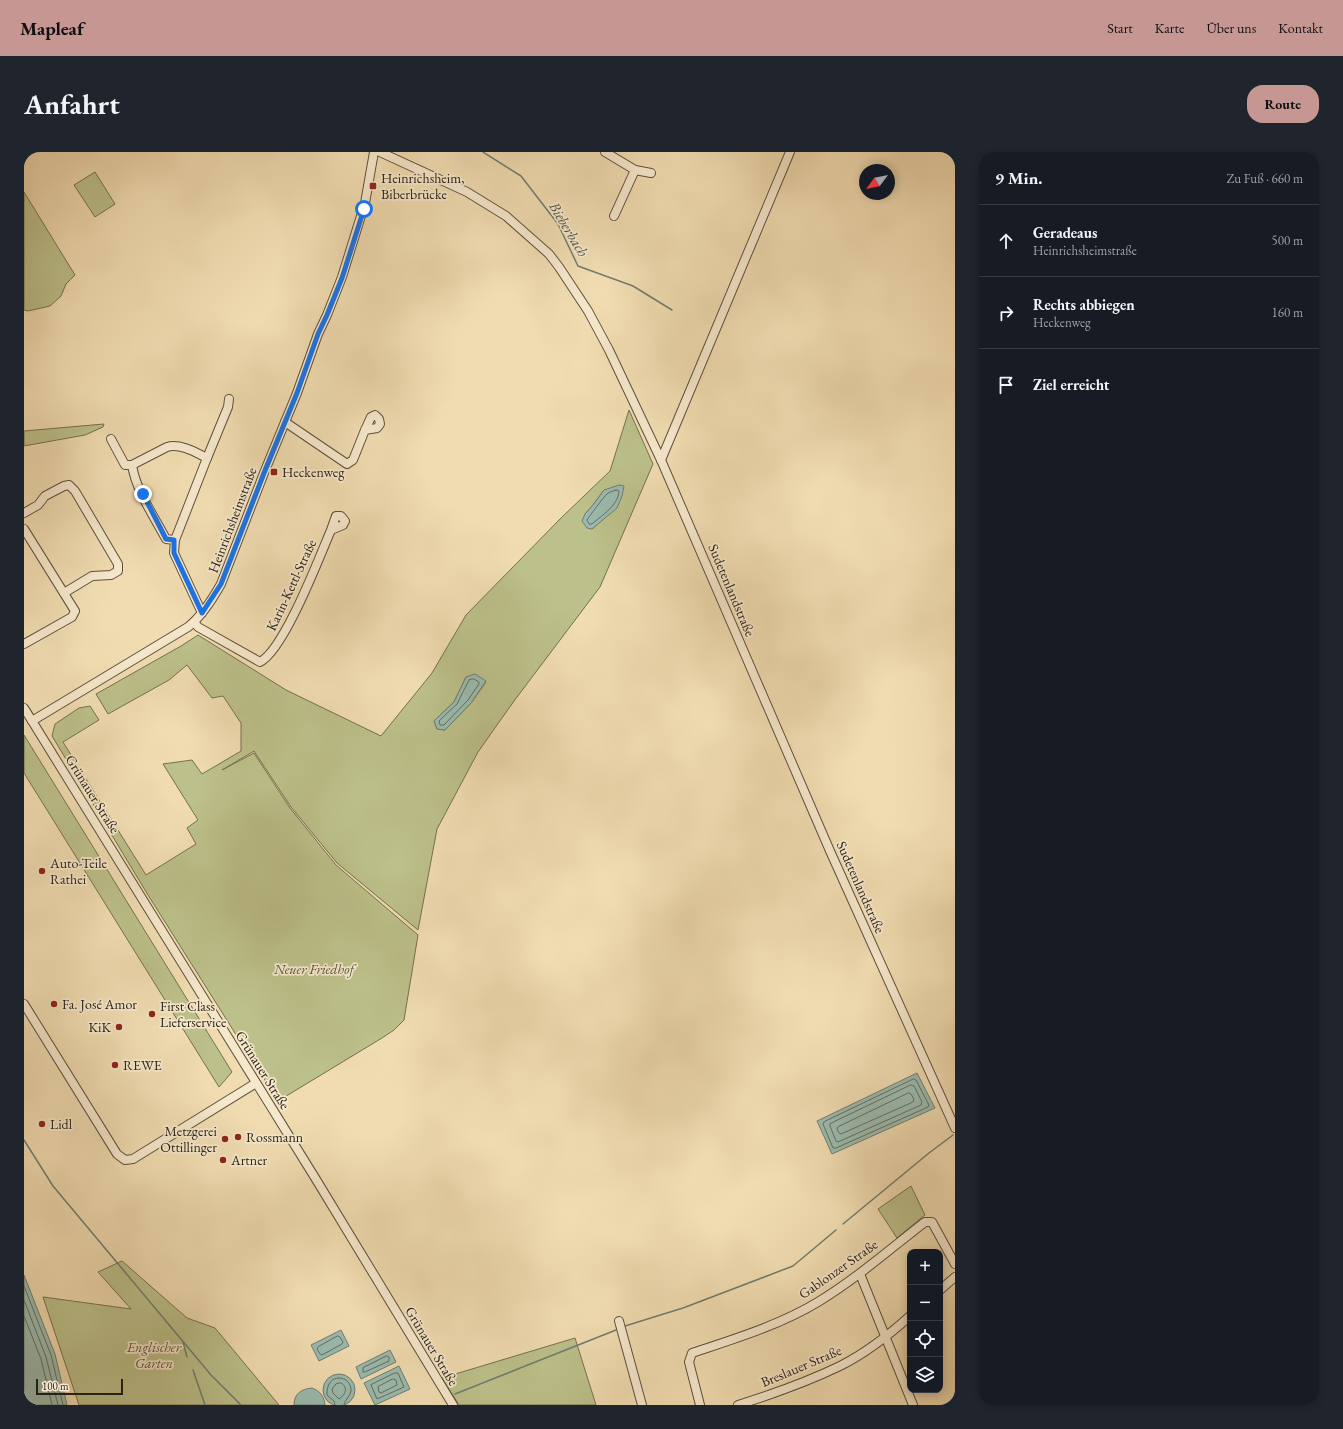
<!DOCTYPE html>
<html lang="de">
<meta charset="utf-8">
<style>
body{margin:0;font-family:"EB Garamond",serif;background:#20242c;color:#f1f3f6}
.controls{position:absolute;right:12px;bottom:12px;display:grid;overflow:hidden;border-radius:8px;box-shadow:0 2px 10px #0003}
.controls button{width:36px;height:36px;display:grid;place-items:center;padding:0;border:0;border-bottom:1px solid #363941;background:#171b24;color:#f1f3f6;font:20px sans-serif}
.compass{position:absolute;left:835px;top:12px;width:36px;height:36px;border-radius:50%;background:#171b24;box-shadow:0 2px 10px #0003;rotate:238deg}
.scale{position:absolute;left:12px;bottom:10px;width:87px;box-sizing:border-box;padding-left:4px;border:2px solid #2b2216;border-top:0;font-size:11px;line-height:14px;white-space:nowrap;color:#2b2216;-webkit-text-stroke:3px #f6e8cc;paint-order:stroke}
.stop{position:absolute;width:12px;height:12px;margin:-9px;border:3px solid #1a73e8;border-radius:50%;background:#fff}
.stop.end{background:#1a73e8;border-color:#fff;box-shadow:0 1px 4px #0008}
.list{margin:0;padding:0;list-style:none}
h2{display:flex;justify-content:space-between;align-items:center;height:52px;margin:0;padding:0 16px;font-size:17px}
h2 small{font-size:13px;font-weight:400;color:#9ea1a6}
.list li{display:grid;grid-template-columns:26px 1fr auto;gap:12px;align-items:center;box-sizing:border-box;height:72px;padding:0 16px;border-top:1px solid #363941}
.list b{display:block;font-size:15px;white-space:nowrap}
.list p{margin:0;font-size:13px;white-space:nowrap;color:#9ea1a6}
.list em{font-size:13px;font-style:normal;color:#9ea1a6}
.icon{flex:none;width:22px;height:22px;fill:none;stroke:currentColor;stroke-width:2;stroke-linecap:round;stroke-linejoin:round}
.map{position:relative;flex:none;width:931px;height:1253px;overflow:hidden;border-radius:16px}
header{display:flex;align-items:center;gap:24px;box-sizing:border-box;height:56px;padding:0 20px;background:#c59692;color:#111}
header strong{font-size:19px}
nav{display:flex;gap:22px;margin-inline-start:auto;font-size:14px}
.intro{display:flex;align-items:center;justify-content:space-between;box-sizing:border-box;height:96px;padding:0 24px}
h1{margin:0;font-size:28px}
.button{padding:10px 18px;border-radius:16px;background:#c59692;color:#111;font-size:14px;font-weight:700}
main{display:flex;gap:24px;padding:0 24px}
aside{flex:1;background:#171b24;border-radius:16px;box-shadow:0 2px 10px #0003}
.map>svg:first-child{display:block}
.green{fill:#bcc08a;stroke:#747150;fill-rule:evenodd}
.water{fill:#9bbbaf;stroke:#6e7e72}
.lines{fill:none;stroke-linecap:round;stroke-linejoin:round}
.shore{stroke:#636e62;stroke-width:1}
.stream{stroke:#6e7e72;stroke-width:1.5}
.minor-casing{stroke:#5c503d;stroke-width:10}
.minor{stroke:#f6e8cc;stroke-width:8}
.route{stroke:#1a73e8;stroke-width:5}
.poi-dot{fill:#8f2418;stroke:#f6e8cc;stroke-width:1.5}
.labels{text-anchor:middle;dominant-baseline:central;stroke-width:3.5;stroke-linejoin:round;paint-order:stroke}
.poi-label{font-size:14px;fill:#2b2216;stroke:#f6e8cc;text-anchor:start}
.street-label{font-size:14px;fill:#2b2216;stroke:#f6e8cc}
.park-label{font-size:14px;font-style:italic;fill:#565139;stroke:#f6e8cc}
.water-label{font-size:15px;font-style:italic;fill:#4d5044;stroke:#f6e8cc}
</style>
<header>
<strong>Mapleaf</strong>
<nav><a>Start</a><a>Karte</a><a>Über uns</a><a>Kontakt</a></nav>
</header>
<div class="intro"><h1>Anfahrt</h1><a class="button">Route</a></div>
<main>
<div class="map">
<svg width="931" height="1253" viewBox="0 0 931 1253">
<rect width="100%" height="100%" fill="#f1dcb1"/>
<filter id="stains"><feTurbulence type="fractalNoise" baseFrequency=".005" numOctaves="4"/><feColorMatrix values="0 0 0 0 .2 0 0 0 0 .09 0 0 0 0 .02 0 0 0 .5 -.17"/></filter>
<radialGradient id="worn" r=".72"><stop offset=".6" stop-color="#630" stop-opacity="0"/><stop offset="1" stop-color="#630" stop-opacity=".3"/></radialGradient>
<g class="green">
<path d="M71 20 91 52 71 65 50 33Z"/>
<path d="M0 40 51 123 42 132 37 144 26 154 4 159 0 158Z"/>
<path d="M605 258 629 312 576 435 490 549 454 600 413 677 394 778 313 711 267 655 230 599 198 618 230 601 266 656 312 713 394 783 380 868 370 878 358 886 259 946H252L124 743 28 584 31 572 55 556 66 554 75 568 39 590 122 723 172 692 163 676 174 668 139 612 168 608 178 622 217 599V571L199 544 188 546 163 513 145 528 84 562 72 542 157 494 174 483 262 538 357 584 408 521 442 463 537 366 586 319ZM580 338V366L568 377 561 362 569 353ZM442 525 462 530 447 551 421 578 413 577 410 569 430 550Z"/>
<path d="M80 272 79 275 61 283 0 294V279Z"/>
<path d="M0 583 208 920 195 935 0 621Z"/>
<path d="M887 1034 901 1063 873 1086 854 1057Z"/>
<path d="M98 1109 163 1166 191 1176 255 1253H55L19 1145 107 1157 74 1120Z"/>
<path d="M551 1186 572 1253H435L418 1226Z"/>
</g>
<g class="water">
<path d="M595 333 600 334 598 344 593 356 568 377 563 376 558 369 561 362 569 353 580 338Z"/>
<path d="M451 522 462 529 447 551 421 578 413 577 410 569 430 550 442 525Z"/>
<path d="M893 921 911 956 808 1002 793 969Z"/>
<path d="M0 1123 31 1202 43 1253H0Z"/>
<path d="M317 1178 325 1194 295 1209 287 1193Z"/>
<path d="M366 1198 372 1210 337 1227 332 1215Z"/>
<path d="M375 1214 386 1237 351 1253 340 1231Z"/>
<circle cx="315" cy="1238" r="16"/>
<path d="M288 1236C296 1239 300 1244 301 1253H270C270 1242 277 1237 288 1236Z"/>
</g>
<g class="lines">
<g class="shore">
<path d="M592 338 595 339C594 354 578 363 568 372H565L563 368C564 366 581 343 583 342 585 340 589 339 592 338Z"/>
<path d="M450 527 455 530V532L444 548 420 573H416L415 569 433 552 445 528Z"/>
<path d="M890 927 892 928 905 953 904 955 812 996H809L799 972 800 970Z"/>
<path d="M887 933 890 934 898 950 897 953 814 990 812 989 806 974V972Z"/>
<path d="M885 941 887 942 890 947 889 950 817 982 815 981 813 977 814 975Z"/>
<path d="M0 1134 27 1203 39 1253"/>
<path d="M0 1148 22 1205 34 1253"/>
<path d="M0 1164 17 1207 28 1253"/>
<path d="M314 1184 316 1185 319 1190 318 1192 298 1203 296 1202 293 1197 294 1195Z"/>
<path d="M363 1204 365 1205V1209L341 1220H339V1216Z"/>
<path d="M371 1221H374L380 1235 353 1247 347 1233Z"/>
<path d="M369 1227 372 1228 373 1233 357 1241 355 1240 354 1235Z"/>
<path d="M317 1231C325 1236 321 1243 315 1247L309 1241 308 1237 312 1232Z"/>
<path d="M311 1253 310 1249 303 1243C302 1219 328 1223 327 1239 326 1245 321 1247 320 1253"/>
</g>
<g class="stream">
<path d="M459 0 497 24 534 72 554 114 609 134 648 158"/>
<path d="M0 988 29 1034 187 1223 217 1253"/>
<path d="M819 1072 905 1001 929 983"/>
<path d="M601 1174 659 1156 769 1114 812 1078"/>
<path d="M159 1190 163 1205"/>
<path d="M169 1218 181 1253"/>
<path d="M431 1242 592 1178"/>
</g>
<defs>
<g id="minor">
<path d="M356 0 443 40 482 64 525 102 535 115 564 159 585 198 637 308 806 699 931 976"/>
<path d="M581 0 611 18 590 64"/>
<path d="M611 18 627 21"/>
<path d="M261 270 323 312 329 308 341 278 347 265 351 263 355 267 356 272 353 276 341 278"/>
<path d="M87 287 101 313H108"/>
<path d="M183 306 204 255 205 247"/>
<path d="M637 308 766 0"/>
<path d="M0 361 14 353 21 344 40 334 45 333 51 339 94 412V419L87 423 68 424 40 441"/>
<path d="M0 377 51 459 48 465 0 492"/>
<path d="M151 388 183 306C171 300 156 291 143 295L108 313C112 339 130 364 142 387L151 388 150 401 178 461"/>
<path d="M170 470 174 475 236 510C260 498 295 406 307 378L319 373 321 369 317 364H312L307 378"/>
<path d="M0 556 293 1029 429 1253"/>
<path d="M8 569 164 475C178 464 188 448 197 432L240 321 273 241 294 182 303 163 318 125 341 51 350 0"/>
<path d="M0 852 93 1002 101 1008 109 1007 232 931"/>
<path d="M836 1122 889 1253"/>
<path d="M916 1138 931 1125"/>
<path d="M595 1169 618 1253"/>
<path d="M676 1253 665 1210 668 1201C710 1187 756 1173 794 1150 832 1127 866 1097 901 1070H908L931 1112"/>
<path d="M714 1253C749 1242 783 1230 816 1214 842 1201 865 1183 886 1164"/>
</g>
</defs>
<use href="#minor" class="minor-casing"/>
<use href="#minor" class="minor"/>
</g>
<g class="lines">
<path class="route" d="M119 342 142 387 150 388V401L178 461 197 432 240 321 273 241 294 182 303 163 318 126 340 57"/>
</g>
<g class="poi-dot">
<rect x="345" y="30" width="8" height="8" rx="2"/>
<rect x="246" y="316" width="8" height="8" rx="2"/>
<circle cx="18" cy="719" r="4"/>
<circle cx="30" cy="852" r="4"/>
<circle cx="128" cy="862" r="4"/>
<circle cx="95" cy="875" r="4"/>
<circle cx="91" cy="913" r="4"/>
<circle cx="18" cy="972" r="4"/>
<circle cx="214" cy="985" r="4"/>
<circle cx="201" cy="987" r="4"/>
<circle cx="199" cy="1008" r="4"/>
</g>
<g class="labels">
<g class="poi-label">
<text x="357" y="26">Heinrichsheim,<tspan x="357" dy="16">Biberbrücke</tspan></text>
<text x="258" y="320">Heckenweg</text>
<text x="26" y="711">Auto-Teile<tspan x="26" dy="16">Rathei</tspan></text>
<text x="38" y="852">Fa. José Amor</text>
<text x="136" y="854">First Class<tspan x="136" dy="16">Lieferservice</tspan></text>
<text x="87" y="875" text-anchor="end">KiK</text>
<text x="99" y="913">REWE</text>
<text x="26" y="972">Lidl</text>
<text x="193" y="979" text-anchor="end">Metzgerei<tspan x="193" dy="16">Ottillinger</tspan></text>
<text x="222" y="985">Rossmann</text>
<text x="207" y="1008">Artner</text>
</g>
<g class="street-label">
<text transform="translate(208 368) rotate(-69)">Heinrichsheimstraße</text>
<text transform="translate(267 433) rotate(-65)">Karin-Kettl-Straße</text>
<text transform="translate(708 438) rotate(67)">Sudetenlandstraße</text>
<text transform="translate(69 642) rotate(58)">Grünauer Straße</text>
<text transform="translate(837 735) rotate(66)">Sudetenlandstraße</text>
<text transform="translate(239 918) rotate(58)">Grünauer Straße</text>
<text transform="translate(814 1117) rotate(-35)">Gablonzer Straße</text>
<text transform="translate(408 1194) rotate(59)">Grünauer Straße</text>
<text transform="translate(777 1214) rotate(-23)">Breslauer Straße</text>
</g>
<g class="park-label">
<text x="290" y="817">Neuer Friedhof</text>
<text x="130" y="1195">Englischer<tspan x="130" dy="16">Garten</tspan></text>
</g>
<g class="water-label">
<text transform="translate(545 77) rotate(59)">Bieberbach</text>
</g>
</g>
<rect width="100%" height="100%" filter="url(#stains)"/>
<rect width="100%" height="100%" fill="url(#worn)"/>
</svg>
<div class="controls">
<button>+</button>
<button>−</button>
<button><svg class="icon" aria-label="locate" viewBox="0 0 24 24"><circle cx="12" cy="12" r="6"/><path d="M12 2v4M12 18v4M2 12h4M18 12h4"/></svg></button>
<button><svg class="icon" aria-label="layers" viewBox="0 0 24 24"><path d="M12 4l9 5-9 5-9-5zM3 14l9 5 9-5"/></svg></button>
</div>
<svg class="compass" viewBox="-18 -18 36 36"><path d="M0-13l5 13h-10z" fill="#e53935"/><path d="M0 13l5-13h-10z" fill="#9ea1a6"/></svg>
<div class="scale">100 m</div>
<div class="stop" style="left:340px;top:57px"></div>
<div class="stop end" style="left:119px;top:342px"></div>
</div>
<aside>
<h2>9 Min.<small>Zu Fuß · 660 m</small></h2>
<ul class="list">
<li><svg class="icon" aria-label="ahead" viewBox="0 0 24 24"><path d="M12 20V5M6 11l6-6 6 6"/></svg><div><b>Geradeaus</b><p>Heinrichsheimstraße</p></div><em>500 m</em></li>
<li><svg class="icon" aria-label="right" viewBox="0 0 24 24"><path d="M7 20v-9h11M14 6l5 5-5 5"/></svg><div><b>Rechts abbiegen</b><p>Heckenweg</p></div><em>160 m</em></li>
<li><svg class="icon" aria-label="arrive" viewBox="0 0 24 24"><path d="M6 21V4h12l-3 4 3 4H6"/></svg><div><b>Ziel erreicht</b></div></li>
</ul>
</aside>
</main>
